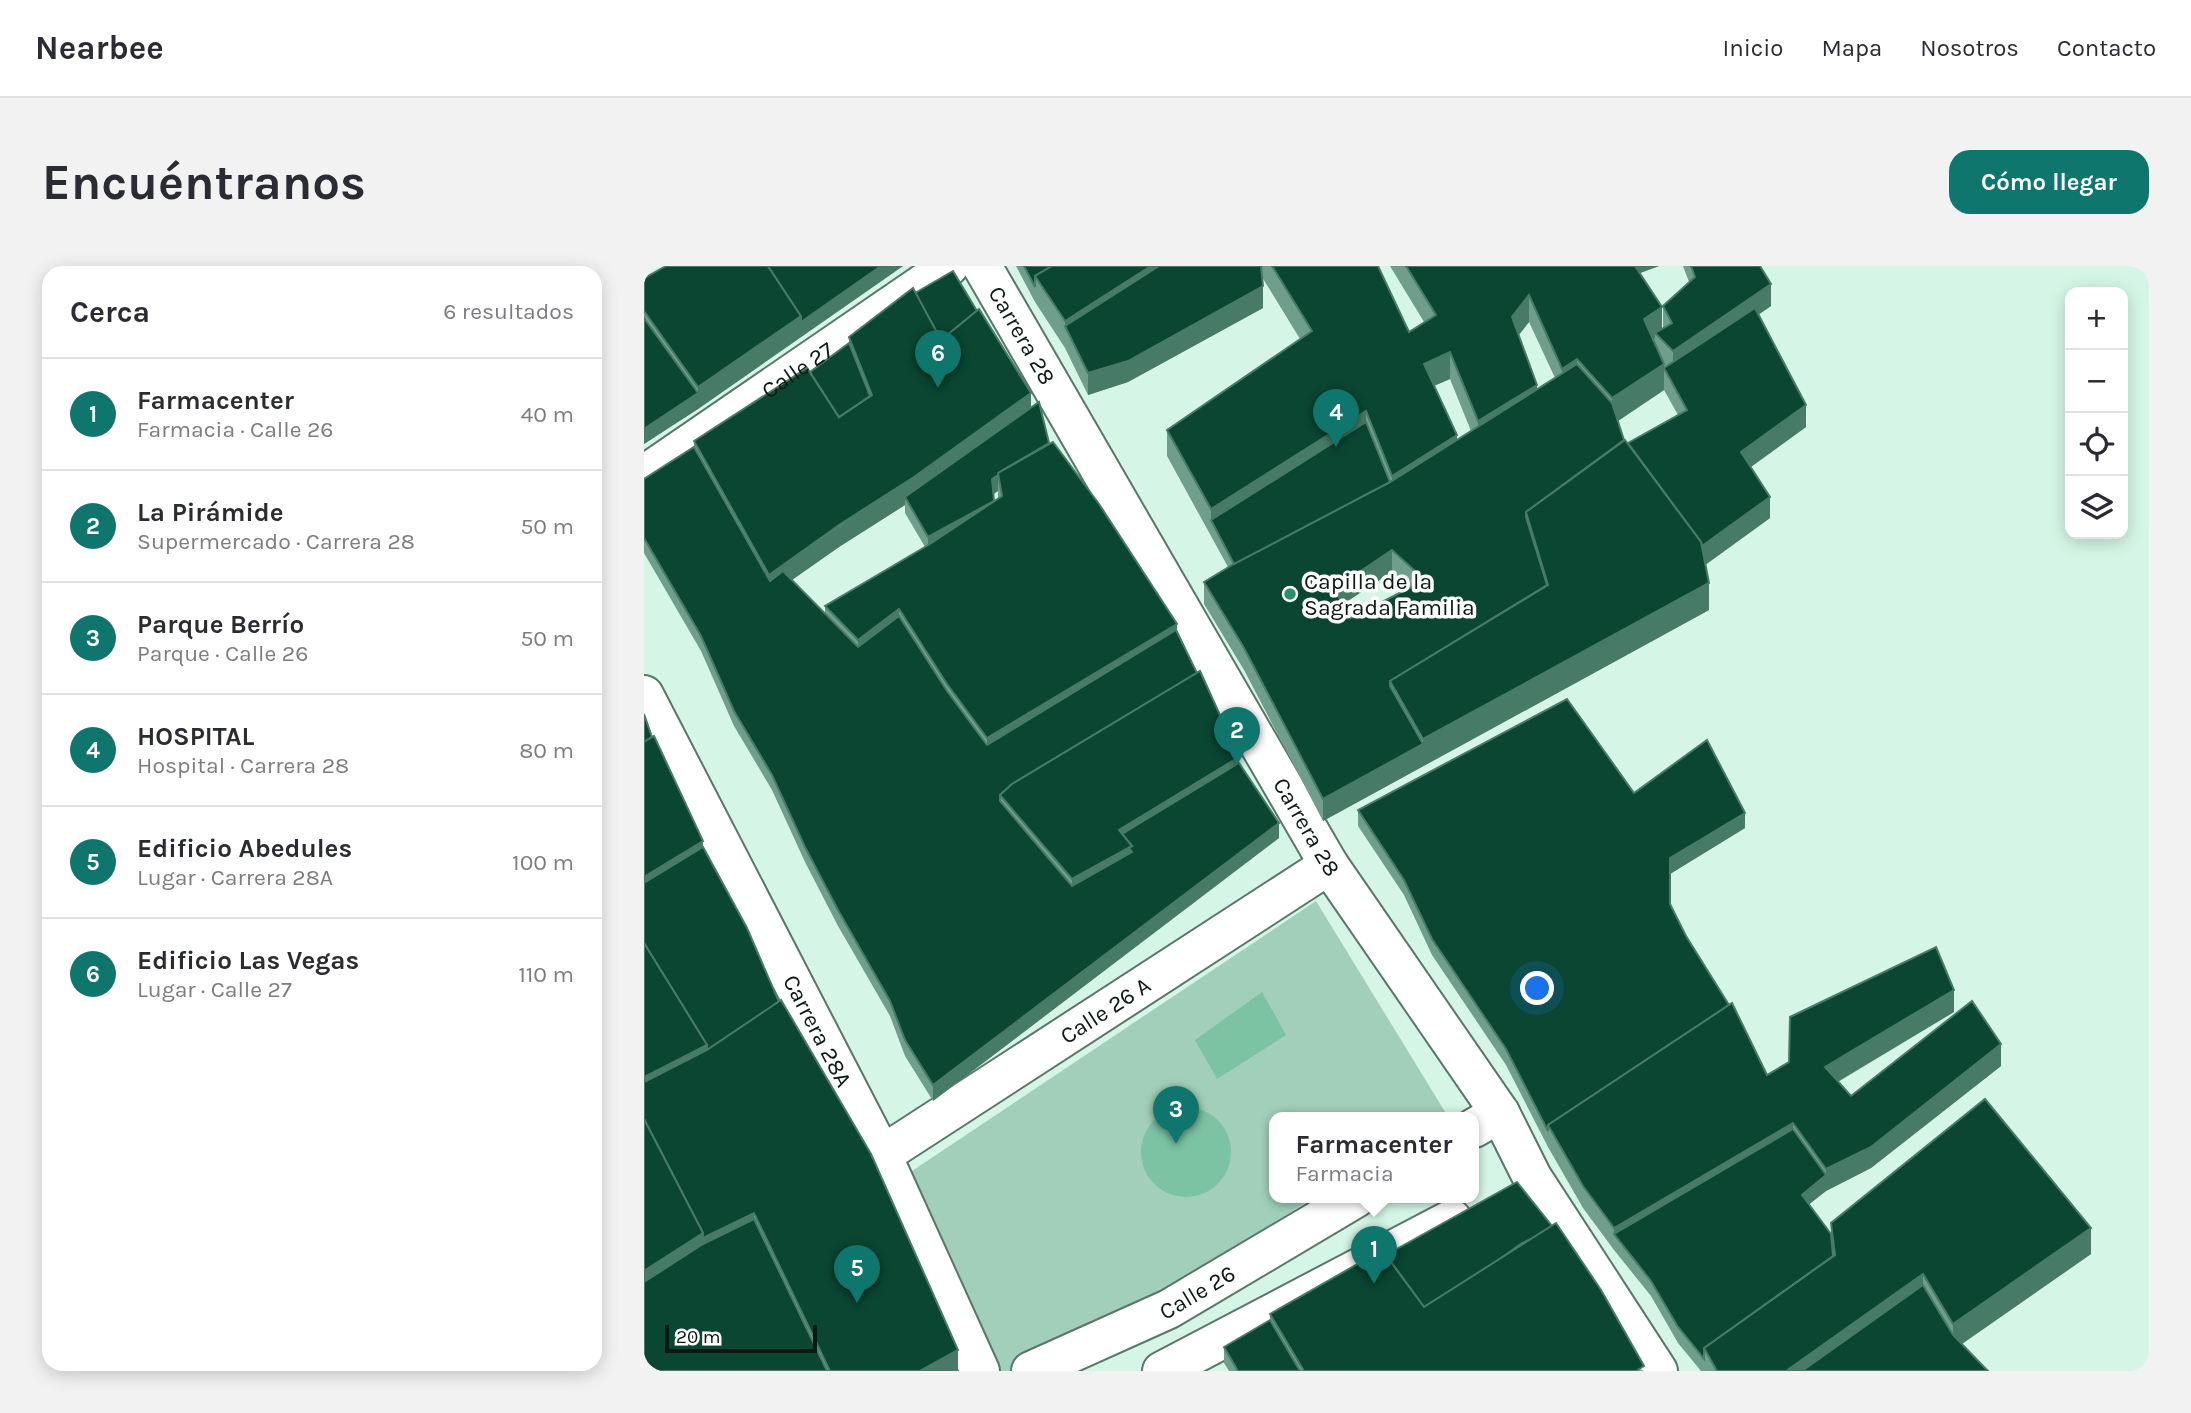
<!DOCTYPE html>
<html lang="es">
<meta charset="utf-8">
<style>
body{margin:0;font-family:Karla,sans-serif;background:#f2f2f3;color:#2b2b33}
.controls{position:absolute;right:21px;top:21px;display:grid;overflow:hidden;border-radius:14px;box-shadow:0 4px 18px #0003}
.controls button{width:63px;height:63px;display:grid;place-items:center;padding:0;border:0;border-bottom:2px solid #e1e1e2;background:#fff;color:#2b2b33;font:35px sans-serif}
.scale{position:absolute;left:21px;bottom:18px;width:152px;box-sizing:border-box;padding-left:7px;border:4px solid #0c1812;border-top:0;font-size:19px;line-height:24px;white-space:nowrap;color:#0c1812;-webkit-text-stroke:5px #fff;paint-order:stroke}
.you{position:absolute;left:894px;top:723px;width:24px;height:24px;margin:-18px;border:5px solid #fff;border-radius:50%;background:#1a73e8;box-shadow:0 0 0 10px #1a73e833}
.badge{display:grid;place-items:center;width:46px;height:46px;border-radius:50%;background:#0f766e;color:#fff;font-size:23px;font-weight:700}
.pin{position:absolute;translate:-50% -58px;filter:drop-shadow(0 2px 4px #0008)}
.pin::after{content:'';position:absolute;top:37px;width:24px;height:21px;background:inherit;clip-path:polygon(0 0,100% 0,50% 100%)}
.popup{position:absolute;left:625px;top:846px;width:210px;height:91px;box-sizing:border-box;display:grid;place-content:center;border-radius:14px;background:#fff;filter:drop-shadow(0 2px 5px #0005);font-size:23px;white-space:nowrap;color:#7c7c81}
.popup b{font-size:26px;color:#2b2b33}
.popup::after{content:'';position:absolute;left:50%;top:100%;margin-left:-14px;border:14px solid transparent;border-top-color:#fff}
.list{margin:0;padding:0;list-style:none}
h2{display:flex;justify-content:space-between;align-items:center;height:91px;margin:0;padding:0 28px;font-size:30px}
h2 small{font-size:23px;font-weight:400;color:#7c7c81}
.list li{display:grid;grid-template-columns:46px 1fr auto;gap:21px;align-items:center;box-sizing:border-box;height:112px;padding:0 28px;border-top:2px solid #e1e1e2}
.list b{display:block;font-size:26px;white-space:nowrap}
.list p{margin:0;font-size:23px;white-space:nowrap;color:#7c7c81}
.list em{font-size:23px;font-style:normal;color:#7c7c81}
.icon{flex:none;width:38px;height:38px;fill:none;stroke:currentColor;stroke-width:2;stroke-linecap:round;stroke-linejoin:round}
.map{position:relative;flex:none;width:1505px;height:1105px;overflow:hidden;border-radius:21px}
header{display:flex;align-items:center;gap:42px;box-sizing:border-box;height:98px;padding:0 35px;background:#fff;border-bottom:2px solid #e1e1e2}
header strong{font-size:33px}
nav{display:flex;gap:38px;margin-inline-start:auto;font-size:24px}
.intro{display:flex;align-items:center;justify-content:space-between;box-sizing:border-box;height:168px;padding:0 42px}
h1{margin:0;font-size:49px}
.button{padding:18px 32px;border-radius:21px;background:#0f766e;color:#fff;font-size:24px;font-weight:700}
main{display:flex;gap:42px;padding:0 42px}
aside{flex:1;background:#fff;border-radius:21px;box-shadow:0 4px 18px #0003}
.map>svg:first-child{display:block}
.green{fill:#a1cfb9}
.water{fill:#7bc3a3}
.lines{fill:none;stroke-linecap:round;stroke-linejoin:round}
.minor-casing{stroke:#597769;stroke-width:42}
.major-casing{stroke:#597769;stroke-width:42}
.minor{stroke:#fff;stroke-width:38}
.major{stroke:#fff;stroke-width:38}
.wall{fill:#709e8c;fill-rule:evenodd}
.shaded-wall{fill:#477b67}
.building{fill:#0a4631;stroke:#477b67;stroke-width:2;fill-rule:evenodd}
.poi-dot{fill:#2a8f6a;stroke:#fff;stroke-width:2.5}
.labels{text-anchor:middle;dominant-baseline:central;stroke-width:7;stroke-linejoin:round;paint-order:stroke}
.street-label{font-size:23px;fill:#0c1812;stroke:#fff}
.poi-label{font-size:23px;fill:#0c1812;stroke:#fff;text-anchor:start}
</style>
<header>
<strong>Nearbee</strong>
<nav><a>Inicio</a><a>Mapa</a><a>Nosotros</a><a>Contacto</a></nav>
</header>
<div class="intro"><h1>Encuéntranos</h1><a class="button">Cómo llegar</a></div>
<main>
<aside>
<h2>Cerca<small>6 resultados</small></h2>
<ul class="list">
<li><span class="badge">1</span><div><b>Farmacenter</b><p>Farmacia · Calle 26</p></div><em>40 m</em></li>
<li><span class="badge">2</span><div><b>La Pirámide</b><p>Supermercado · Carrera 28</p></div><em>50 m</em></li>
<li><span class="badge">3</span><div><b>Parque Berrío</b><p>Parque · Calle 26</p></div><em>50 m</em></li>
<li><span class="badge">4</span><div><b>HOSPITAL</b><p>Hospital · Carrera 28</p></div><em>80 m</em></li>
<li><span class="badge">5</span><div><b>Edificio Abedules</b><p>Lugar · Carrera 28A</p></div><em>100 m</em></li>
<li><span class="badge">6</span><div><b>Edificio Las Vegas</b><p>Lugar · Calle 27</p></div><em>110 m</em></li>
</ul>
</aside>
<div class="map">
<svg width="1505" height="1105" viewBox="0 0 1505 1105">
<rect width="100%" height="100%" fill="#d5f6e6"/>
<path class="green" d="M672 635 803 849 799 852H630V932H669L529 1020 366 1105H349L265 907Z"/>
<g class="water">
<path d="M618 726 642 769 573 813 551 774Z"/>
<circle cx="542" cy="886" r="45"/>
</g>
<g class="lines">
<defs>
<g id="minor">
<path id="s1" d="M0 209 305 0"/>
<path id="s2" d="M0 429 238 889 336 1105"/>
<path d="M830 862 856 847"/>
<path id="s3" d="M238 889 685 599"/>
<path id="s4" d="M387 1105 525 1043 712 932"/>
<path d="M518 1105 808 953"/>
</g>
<g id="major">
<path id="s5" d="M338 0 685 599 856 847 888 911 1014 1105"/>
</g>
</defs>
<use href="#minor" class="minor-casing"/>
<use href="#major" class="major-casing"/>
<use href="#minor" class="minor"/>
<use href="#major" class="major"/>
</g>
<g class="wall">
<path d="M22 0H259L54 143 0 178V11L1 12Z"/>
<path d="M372 0H734L765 66 780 56 746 0H1015L996 7 1018 63 1019 62V40L1045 16 1039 0H1116L1127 40 1114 49 1162 161 1107 201 1126 252 1061 299 1065 344 679 555 600 404 560 338V316L584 301 523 190V164L656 73 618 11 619 42 484 116 444 129 421 82 391 36ZM885 56 911 112 893 123 875 69ZM806 113 827 165 813 174 790 120ZM1020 124 1034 149 984 177 980 174 974 155ZM748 306 766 322 707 352 699 338Z"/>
<path d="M271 27 387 142 405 178 533 364 595 497 635 572 289 835 261 790 246 750 194 660 161 596 128 524 90 460 57 385 0 287V213L50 181V175L166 106 205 77V71ZM354 225V232L350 235V228ZM261 239V247L281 281 181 340V347L148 314 195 281Z"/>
<path d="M8 471 59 581 314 1105H0Z"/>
<path d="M990 527 1101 562 1026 608V638L1042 670 1123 809 1310 746 1194 816 1207 830 1357 800 1227 902 1182 925 1165 938 1187 968V957L1447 988 1318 1078 1344 1105H1057L1034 1077 1007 1030 970 984 939 942 904 881 862 799 788 689 760 629 714 560V544Z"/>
<path d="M742 989 1000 1105H585L580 1097V1081L626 1054V1048Z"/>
</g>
<g class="shaded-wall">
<path d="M237 0H259L54 143V121L157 50Z"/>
<path d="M507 0H548L421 60V55Z"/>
<path d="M988 0H1015L988 10Z"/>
<path d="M1127 18V40L1029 107V85Z"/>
<path d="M619 20V42L484 116 444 129V107Z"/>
<path d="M885 29V56L868 77V51Z"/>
<path d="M1018 41V68L1011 67V72L1000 80V53Z"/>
<path d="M806 86V113L780 124V98Z"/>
<path d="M933 93V120L918 129V103Z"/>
<path d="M1020 98V124L968 159V132Z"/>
<path d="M893 119V145L834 182V155Z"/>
<path d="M54 127V143L0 178V163Z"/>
<path d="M387 127V148L261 231V239L195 281 125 330V309Z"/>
<path d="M1162 139V161L1097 208V186Z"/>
<path d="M722 145V172L567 254V243Z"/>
<path d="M813 169V195L748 221V210Z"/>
<path d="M354 209V225L348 228V213Z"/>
<path d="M1126 231V252L1057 302V281Z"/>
<path d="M350 236 284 287V271Z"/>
<path d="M748 284V306L690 344V323Z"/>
<path d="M1065 317V344L679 555V533L779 478V473Z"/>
<path d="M255 343V365L214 396V374Z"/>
<path d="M533 358V380L343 494V472Z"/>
<path d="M595 491V513L483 580 475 564Z"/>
<path d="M1101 547V562L1026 608V592Z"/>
<path d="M635 557V572L289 835V819Z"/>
<path d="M59 575V597L0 632V611Z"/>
<path d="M488 580V602L428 635V613Z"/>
<path d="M1310 724V746L1181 823V801Z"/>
<path d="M1357 778V800L1227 902 1182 925 1158 944V929L1182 909V903Z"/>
<path d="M63 779V790L0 837V811Z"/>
<path d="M1149 857V879L970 968V962Z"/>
<path d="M110 947V968L0 1032V1005L59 967Z"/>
<path d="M1447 962V988L1309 1084V1058Z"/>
<path d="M1279 1008V1035L1180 1105H1142Z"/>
<path d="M314 1084V1105H276Z"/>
</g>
<g class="building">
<path d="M22 0H124L157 50 54 121 0 45V13L4 10Z"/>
<path d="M124 0H237L157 56V50Z"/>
<path d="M380 0H408L391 10V21Z"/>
<path d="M408 0H507L421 55 391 10Z"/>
<path d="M515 0H617L619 20 484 95 444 107 421 60Z"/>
<path d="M628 0H734L765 66 792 49 762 0H991L1018 41 1000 53 1020 98 968 132 933 93 918 103 885 29 868 51 893 119 834 155 806 86 780 98 813 169 748 210 722 145 567 243 523 164 668 65Z"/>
<path d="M1047 0H1116L1127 18 1029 85 1011 67 1028 57 1019 40 1051 11Z"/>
<path d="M309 5 333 45 297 74 271 27Z"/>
<path d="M269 22 297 74 335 43 387 127 270 211 195 259 125 309 50 175 163 102 195 151 228 129 205 71Z"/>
<path d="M1111 42 1162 139 1097 186 1126 231 1058 280 1057 276 984 177 1043 144 1020 102Z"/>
<path d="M0 52 54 127 0 163Z"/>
<path d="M205 77 226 130 195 151 166 106Z"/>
<path d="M933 98 968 137 980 174 882 246V251L903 319 746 415V420L779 478 679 533 600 382 560 316 593 296 748 215ZM748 284 781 314 707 352 690 323Z"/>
<path d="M395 136 405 177 354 207V209L348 213 350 235 284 271 261 231Z"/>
<path d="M722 156 746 216 590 298 567 254Z"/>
<path d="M981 174 1057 276 1065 317 779 473 746 415 904 319 882 246Z"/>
<path d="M409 176 455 238 533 358 343 472 303 418 255 343 214 374 181 340 286 278 358 230 354 207Z"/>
<path d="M50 181 126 315 139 305 214 381 255 350 303 425 343 479 532 364 553 407 368 518 356 529V535L428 620 488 586 485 582 488 580 478 568 595 497 635 557 289 819 261 774 246 735 194 644 161 581 128 509 90 445 57 370 0 272V213Z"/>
<path d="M556 405 595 491 475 564 488 580 428 613 356 529 368 518Z"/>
<path d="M923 433 990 527 1063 474 1101 547 1026 592V638L1042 670 1085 739 904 859V865L862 783 788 673 760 614 714 544Z"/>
<path d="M0 448 8 471 0 476Z"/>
<path d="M10 470 59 575 0 611V476Z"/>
<path d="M59 581 103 662 135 736 63 784V779L0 677V617Z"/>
<path d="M0 677 63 779 0 811Z"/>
<path d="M1292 681 1310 724 1181 801 1207 830 1328 735 1357 778 1227 881 1182 903 1149 857 970 962 939 920 904 859 1088 737 1123 809 1145 796 1146 751Z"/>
<path d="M137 734 227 888 314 1084 276 1105H186L110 947 59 972V967L0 853V816L63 784Z"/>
<path d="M1341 833 1447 962 1309 1058 1279 1008 1142 1105H1073L1060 1082 1191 989 1187 957Z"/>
<path d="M0 853 59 967 0 1005Z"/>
<path d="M1149 863 1182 909 1158 929 1187 968 1189 990 1060 1082V1093L1034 1061 1007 1015 970 968Z"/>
<path d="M873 916 908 960 887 973 878 977 853 995 780 1041 742 989Z"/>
<path d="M110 953 183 1105H0V1016L59 978Z"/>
<path d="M912 957 957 1024 1000 1100 992 1105H660L626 1048 738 984 780 1041Z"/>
<path d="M1279 1019 1309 1069 1344 1105H1158Z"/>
<path d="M626 1054 656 1105H594L580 1081Z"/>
</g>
<circle class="poi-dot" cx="646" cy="328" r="7"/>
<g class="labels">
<g class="street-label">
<text stroke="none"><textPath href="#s5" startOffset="80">Carrera 28</textPath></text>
<text stroke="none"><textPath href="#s1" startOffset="186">Calle 27</textPath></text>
<text stroke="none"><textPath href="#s5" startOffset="648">Carrera 28</textPath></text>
<text stroke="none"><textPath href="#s3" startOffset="266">Calle 26 A</textPath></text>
<text stroke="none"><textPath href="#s2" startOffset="378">Carrera 28A</textPath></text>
<text stroke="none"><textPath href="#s4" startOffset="184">Calle 26</textPath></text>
</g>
<g class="poi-label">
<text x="660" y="315">Capilla de la<tspan x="660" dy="26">Sagrada Familia</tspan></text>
</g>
</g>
</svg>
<div class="controls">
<button>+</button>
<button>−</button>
<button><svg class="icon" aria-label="locate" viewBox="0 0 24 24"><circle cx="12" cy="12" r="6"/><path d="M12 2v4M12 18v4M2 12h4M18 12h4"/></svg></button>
<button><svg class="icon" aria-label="layers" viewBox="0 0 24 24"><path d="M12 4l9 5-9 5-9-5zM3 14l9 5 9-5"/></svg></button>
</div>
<div class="scale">20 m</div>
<div class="you"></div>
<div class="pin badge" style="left:730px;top:1018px">1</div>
<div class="popup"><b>Farmacenter</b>Farmacia</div>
<div class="pin badge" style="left:593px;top:499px">2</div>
<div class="pin badge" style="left:532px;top:878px">3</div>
<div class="pin badge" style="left:692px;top:181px">4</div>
<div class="pin badge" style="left:213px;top:1037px">5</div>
<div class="pin badge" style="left:294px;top:122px">6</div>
</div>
</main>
